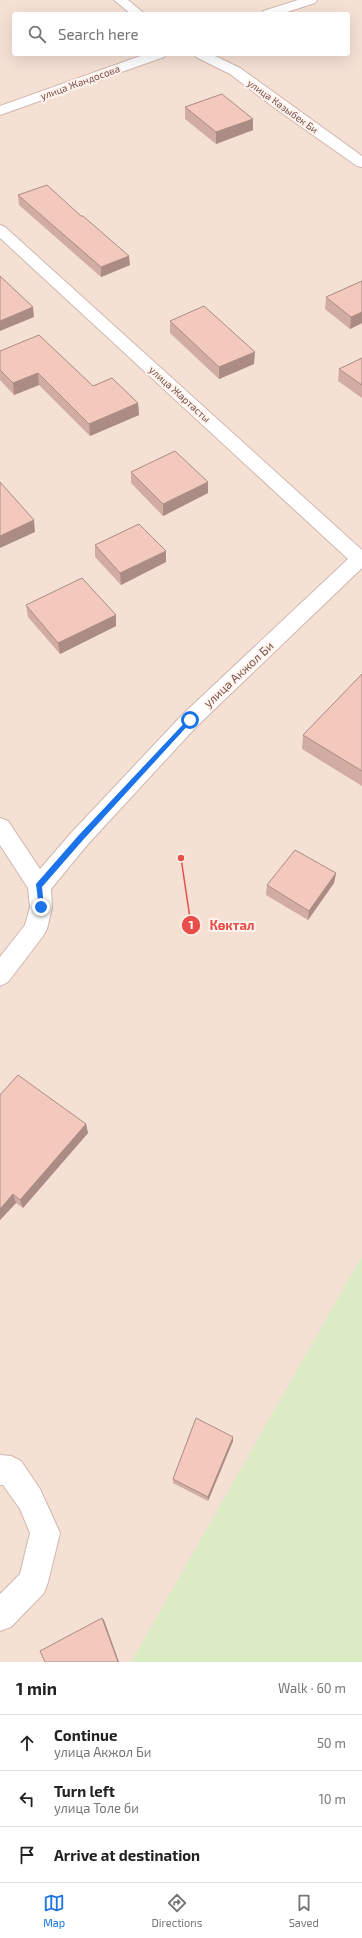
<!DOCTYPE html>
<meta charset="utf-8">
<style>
body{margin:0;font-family:"Exo 2",sans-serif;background:#f2f2f2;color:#222}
.stop{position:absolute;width:12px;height:12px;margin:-9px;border:3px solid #1a73e8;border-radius:50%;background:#fff}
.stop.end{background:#1a73e8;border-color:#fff;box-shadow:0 1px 4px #0008}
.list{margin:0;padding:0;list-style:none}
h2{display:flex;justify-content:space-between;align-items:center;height:52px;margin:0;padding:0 16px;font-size:17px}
h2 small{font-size:13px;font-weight:400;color:#767676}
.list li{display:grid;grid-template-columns:26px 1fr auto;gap:12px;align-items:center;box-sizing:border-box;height:56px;padding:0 16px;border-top:1px solid #e0e0e0}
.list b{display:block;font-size:15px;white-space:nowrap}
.list p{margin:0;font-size:13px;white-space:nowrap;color:#767676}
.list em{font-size:13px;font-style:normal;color:#767676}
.icon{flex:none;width:22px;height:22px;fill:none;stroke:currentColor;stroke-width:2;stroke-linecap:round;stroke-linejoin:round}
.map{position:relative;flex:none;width:362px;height:1662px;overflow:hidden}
.search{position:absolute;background:#fff;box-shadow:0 4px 16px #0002;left:12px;right:12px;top:12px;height:44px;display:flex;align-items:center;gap:10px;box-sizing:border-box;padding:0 14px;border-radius:4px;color:#767676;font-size:15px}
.sheet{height:220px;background:#fff}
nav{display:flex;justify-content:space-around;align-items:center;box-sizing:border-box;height:56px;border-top:1px solid #e0e0e0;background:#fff;font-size:11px;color:#767676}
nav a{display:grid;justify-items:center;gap:2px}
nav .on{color:#1a73e8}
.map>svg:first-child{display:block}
.residential{fill:#f5e0d4;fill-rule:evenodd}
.green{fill:#dbebc4}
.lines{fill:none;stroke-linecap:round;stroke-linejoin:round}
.minor-casing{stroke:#d1b7ae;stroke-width:2}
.minor{fill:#fff;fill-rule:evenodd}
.wall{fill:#d1aca3}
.shaded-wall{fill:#aa8c84}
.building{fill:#f3c8bd;stroke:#aa8c84}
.route{fill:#1a73e8}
.labels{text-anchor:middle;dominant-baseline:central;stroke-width:4;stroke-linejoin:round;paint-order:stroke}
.far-street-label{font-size:10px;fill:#77514a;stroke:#fff4ed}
.street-label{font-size:12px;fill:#77514a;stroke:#fff4ed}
.leader{fill:none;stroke:#e84e4a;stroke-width:1.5}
.callout-dot{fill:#e84e4a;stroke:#fff4ed;stroke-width:1.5}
.mark-label{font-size:12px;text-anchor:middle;font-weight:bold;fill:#fff}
.callout-label{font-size:13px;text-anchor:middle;font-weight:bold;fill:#e84e4a;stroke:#fff4ed;stroke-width:4;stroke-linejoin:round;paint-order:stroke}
</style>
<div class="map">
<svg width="362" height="1662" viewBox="0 0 362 1662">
<rect width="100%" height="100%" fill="#fdf0e6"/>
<path class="residential" d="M0 0H362V1662H0ZM14 14H348V54H14Z"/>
<path class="green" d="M362 1256V1662H131Z"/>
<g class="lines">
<defs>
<g id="minor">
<path d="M114 0H128L145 14H131Z"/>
<path d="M298 0H317L315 3 281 14H262L263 11Z"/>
<path d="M146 54H166L164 57 0 115V106Z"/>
<path d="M194 54H211L240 68 362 156V167L357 166 276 109 230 74 196 57Z"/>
<path d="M0 225 5 227 362 550V568L197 726 88 844 51 889 52 907 47 929 43 936 8 982 0 986V957L25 925 30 907 28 888 0 845V818L8 821 40 869 72 832 183 714 348 559 0 238Z"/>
<path d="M0 1455 11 1456 21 1461 40 1489 60 1533 48 1582 44 1593 11 1627 0 1631V1594L20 1574 30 1533 20 1509 3 1485H0Z"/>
</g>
</defs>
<use href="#minor" class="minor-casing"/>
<use href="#minor" class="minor"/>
</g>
<g class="wall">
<path d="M185 107 253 119V130L216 144 185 119Z"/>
<path d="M18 195 130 265 101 277 19 205Z"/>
<path d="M362 281V323L350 329 325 309 326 297Z"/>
<path d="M170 321 254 364 219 379 170 333Z"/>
<path d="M0 351 138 403 139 415 90 436 39 385 14 395 0 380Z"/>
<path d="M362 358V398L338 381 339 369Z"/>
<path d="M131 472 208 493 163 516 131 483Z"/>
<path d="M95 545 166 562 121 585 95 557Z"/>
<path d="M26 605 116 626 60 654 28 617Z"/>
<path d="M362 674V786L302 749 303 735Z"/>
<path d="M336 873 334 883 308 920 266 895 267 885Z"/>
<path d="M0 1095 86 1124 88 1133 23 1208 16 1203 0 1220Z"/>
<path d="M233 1437V1441L208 1501 173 1483V1479Z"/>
</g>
<g class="shaded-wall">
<path d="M253 119V130L216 144V132Z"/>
<path d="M129 256 130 265 101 277V267Z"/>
<path d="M33 307 34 317 0 331V321Z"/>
<path d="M362 312V323L350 329 351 317Z"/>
<path d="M255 352 254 364 219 379V367Z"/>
<path d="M38 373 39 385 14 395 13 383Z"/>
<path d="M138 403 139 415 90 436 89 424Z"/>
<path d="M208 482V493L163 516V504Z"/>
<path d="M34 520 35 532 0 548V536Z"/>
<path d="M166 551V562L121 585 120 573Z"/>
<path d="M116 615V626L60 654 58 643Z"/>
<path d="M336 873 334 883 308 920 309 911Z"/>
<path d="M86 1124 88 1133 23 1208 20 1200Z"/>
<path d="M13 1194 16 1203 0 1220V1209Z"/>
<path d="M233 1437V1441L208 1501V1497Z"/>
<path d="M102 1618 104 1620 119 1662H118Z"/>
</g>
<g class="building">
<path d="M222 94 253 119 216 132 185 107Z"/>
<path d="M47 185 81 216H83L129 256 101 267 18 195Z"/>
<path d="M0 276 33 307 0 321Z"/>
<path d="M362 281V312L351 317 326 297Z"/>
<path d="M204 306 255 352 219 367 170 321Z"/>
<path d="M39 335 93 386 112 378 138 403 89 424 38 373 13 383 0 370V351Z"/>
<path d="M362 358V385L339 369Z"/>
<path d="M175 451 208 482 163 504 131 472Z"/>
<path d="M0 482 34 520 0 536Z"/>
<path d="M139 524 166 551 120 573 95 545Z"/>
<path d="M82 578 116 615 58 643 26 605Z"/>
<path d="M362 674V771L303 735Z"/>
<path d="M295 850 336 873 309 911 267 885Z"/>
<path d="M18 1075 86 1124 20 1200 13 1194 0 1209V1095Z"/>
<path d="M196 1418 233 1437 208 1497 173 1479Z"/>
<path d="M102 1618 118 1662H45L40 1651Z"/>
</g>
<path class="route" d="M190 717 192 718V721L83 840 42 887 44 907 43 909H39L36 884 78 836Z"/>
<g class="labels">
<g class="far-street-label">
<text transform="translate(80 82) rotate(-20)">улица Жандосова</text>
<text transform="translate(283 106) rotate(36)">улица Казыбек Би</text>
<text transform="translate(180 394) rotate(42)">улица Жартасты</text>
</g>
<g class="street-label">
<text transform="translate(238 674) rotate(-43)">улица Акжол Би</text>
</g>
</g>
<path class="leader" d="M181 858L191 925"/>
<g class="callout-dot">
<circle cx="181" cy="858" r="4"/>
<circle cx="191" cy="925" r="10"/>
</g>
<g class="mark-label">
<text x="191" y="929">1</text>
</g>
<g class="callout-label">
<text x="232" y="930">Көктал</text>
</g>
</svg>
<div class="stop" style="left:190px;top:720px"></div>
<div class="stop end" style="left:41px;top:907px"></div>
<div class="search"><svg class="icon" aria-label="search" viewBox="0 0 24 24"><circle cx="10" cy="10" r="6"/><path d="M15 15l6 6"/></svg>Search here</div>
</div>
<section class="sheet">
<h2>1 min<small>Walk · 60 m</small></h2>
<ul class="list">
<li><svg class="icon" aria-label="ahead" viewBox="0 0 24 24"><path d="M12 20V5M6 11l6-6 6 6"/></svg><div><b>Continue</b><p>улица Акжол Би</p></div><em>50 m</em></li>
<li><svg class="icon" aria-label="left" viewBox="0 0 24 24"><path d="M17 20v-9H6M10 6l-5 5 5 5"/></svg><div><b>Turn left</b><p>улица Толе би</p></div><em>10 m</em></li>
<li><svg class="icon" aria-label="arrive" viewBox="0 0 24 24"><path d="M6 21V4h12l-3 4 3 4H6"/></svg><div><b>Arrive at destination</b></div></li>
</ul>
</section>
<nav>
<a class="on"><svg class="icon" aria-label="map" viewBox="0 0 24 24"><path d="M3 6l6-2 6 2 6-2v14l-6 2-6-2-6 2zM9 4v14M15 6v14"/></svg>Map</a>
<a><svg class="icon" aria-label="directions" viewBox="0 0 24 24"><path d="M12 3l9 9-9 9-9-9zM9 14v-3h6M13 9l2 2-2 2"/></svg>Directions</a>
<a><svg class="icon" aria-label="saved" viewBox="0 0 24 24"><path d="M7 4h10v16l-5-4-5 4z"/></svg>Saved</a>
</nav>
